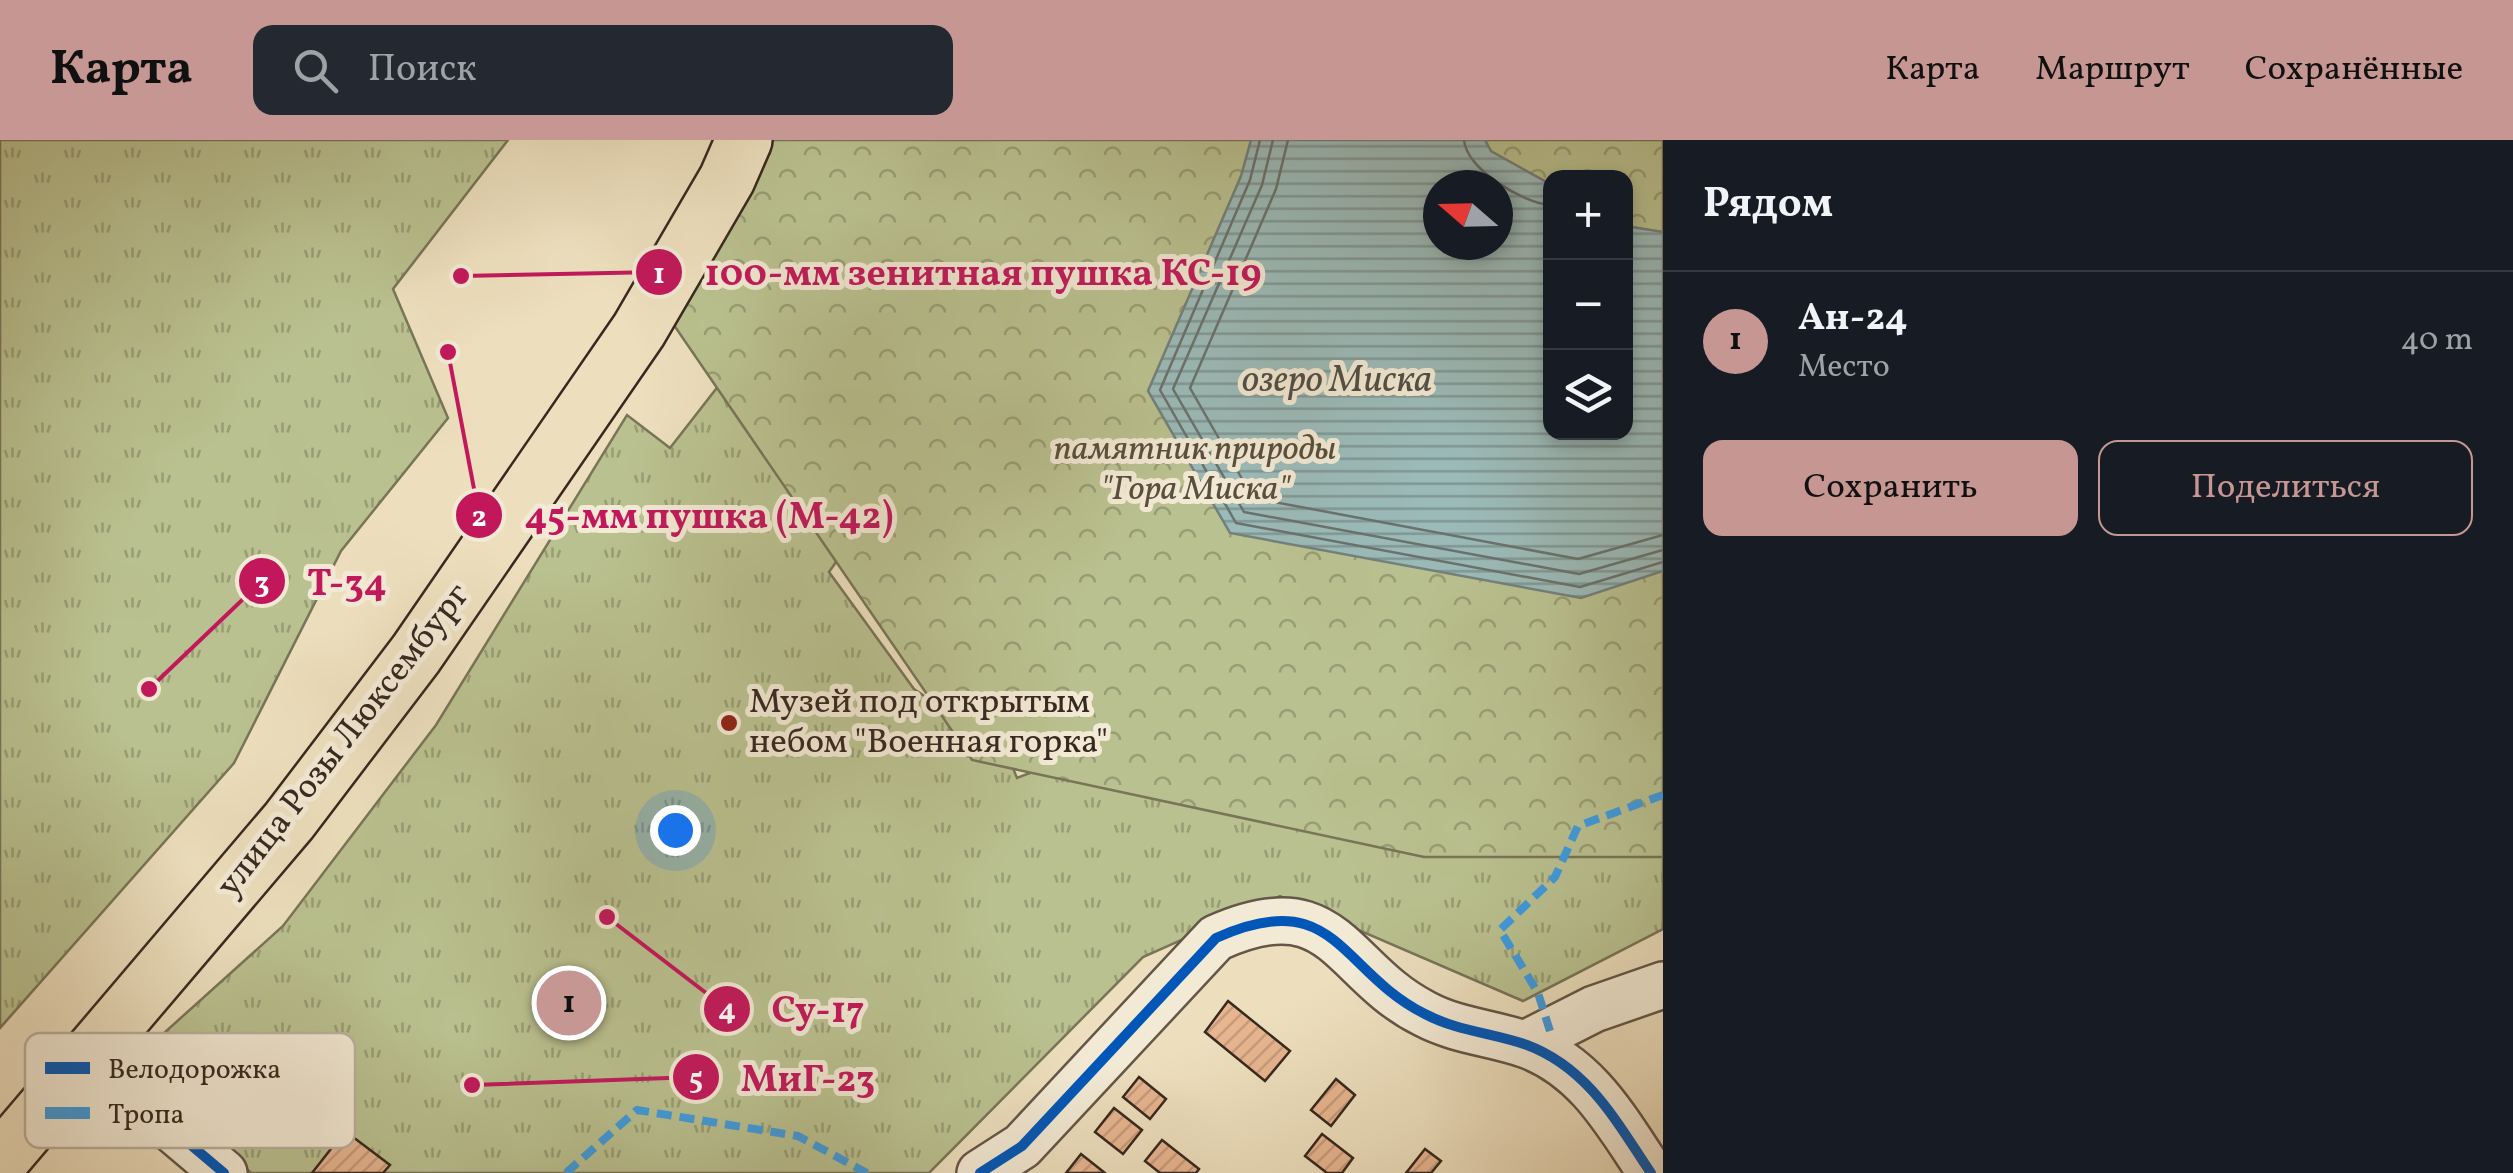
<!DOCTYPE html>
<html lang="ru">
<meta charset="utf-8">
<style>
body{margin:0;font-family:Vollkorn,serif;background:#242831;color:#f1f3f6}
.controls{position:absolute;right:30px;top:30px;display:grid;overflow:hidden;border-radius:20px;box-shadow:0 5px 15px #0003}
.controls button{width:90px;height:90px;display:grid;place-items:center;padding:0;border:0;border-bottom:2px solid #363941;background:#171b24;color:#f1f3f6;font:50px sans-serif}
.compass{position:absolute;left:1423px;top:30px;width:90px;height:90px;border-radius:50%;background:#171b24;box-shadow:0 5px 15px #0003;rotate:290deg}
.you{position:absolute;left:675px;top:690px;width:35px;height:35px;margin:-25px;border:8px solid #fff;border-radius:50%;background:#1a73e8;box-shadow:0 0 0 15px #1a73e833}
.badge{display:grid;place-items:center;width:65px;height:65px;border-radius:50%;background:#c59692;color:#111;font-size:32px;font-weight:700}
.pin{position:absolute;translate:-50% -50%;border:5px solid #fff;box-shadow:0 2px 10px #0006}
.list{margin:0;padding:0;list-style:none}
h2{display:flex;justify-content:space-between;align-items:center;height:130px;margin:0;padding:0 40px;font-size:42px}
h2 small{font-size:32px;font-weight:400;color:#9ea1a6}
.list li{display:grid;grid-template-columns:65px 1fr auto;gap:30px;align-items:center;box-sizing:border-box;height:140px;padding:0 40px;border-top:2px solid #363941}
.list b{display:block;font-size:38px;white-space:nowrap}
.list p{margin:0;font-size:32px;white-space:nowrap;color:#9ea1a6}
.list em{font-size:32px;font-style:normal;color:#9ea1a6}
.actions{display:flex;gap:20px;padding:30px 40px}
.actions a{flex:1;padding:22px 0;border:2px solid #c59692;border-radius:20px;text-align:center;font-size:35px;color:#c59692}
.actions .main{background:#c59692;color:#111}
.icon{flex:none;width:55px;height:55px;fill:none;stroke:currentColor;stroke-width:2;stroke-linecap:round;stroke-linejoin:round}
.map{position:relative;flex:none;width:1663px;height:1033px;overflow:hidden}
header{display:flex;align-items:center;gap:60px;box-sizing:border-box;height:140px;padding:0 50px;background:#c59692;color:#111}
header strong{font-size:48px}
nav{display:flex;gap:55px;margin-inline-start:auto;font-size:35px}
.search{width:700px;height:90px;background:#242831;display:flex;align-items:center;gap:25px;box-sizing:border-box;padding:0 35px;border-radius:20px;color:#9ea1a6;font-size:38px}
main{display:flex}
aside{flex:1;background:#171b24}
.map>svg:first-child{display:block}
.grass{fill:url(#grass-tufts);stroke:#787558;stroke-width:2.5}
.park{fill:url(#park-crowns);stroke:#787558;stroke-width:2.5;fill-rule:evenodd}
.water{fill:url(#water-rules);stroke:#73817c;stroke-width:2.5;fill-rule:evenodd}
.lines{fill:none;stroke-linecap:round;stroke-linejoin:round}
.shore{stroke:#69726d;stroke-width:2.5}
.building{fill:url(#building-hatch);stroke:#372921;stroke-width:2.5}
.minor-casing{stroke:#645648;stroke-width:50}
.major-casing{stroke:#372921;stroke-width:60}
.minor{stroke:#f3ead5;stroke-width:45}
.major{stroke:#eddfbe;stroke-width:55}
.quiet{stroke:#3e9ce0;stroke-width:8;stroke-dasharray:15 8;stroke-linecap:butt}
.cycleway-casing{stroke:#f3ead5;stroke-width:16}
.cycleway{stroke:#0057b8;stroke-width:10}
.poi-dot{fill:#8f2418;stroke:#f3ead5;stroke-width:4}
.labels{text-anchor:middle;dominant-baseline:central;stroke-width:10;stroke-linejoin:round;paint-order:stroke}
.park-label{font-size:35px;font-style:italic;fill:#584f3d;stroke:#f3ead5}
.poi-label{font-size:35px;fill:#372921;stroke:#f3ead5;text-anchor:start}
.street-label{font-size:35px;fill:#372921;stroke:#f3ead5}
.water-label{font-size:38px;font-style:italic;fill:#504e47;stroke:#f3ead5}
.key{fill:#f3ead5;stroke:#bbb09f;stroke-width:2.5}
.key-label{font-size:28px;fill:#372921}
.leader{fill:none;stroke:#c2185b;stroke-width:4}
.callout-dot{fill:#c2185b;stroke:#f3ead5;stroke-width:4}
.mark-label{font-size:30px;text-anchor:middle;font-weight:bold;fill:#fff}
.callout-label{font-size:38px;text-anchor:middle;font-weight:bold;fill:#c2185b;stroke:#f3ead5;stroke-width:10;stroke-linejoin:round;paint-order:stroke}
</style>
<header>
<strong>Карта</strong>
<div class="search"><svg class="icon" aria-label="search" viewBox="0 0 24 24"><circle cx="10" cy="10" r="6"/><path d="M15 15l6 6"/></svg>Поиск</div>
<nav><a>Карта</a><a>Маршрут</a><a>Сохранённые</a></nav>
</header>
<main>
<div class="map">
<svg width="1663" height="1033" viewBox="0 0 1663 1033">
<defs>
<pattern id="grass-tufts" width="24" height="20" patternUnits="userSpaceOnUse" patternTransform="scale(2.5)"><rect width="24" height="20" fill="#bac190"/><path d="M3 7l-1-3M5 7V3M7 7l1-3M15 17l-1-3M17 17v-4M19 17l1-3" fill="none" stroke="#989d75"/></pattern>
<pattern id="park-crowns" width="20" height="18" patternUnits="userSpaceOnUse" patternTransform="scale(2.5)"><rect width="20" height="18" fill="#bac190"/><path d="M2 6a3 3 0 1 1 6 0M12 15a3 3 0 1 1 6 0" fill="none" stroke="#989d75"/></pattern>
<pattern id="water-rules" width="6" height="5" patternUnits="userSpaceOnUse" patternTransform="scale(2.5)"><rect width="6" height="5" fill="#9bbbb9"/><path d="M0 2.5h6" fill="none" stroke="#7f9896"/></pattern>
<pattern id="building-hatch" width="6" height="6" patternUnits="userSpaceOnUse" patternTransform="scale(2.5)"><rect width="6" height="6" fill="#e7b690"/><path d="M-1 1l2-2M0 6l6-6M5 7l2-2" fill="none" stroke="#c79c7c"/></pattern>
</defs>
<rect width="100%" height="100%" fill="#eddfbe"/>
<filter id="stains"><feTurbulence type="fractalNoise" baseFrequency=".002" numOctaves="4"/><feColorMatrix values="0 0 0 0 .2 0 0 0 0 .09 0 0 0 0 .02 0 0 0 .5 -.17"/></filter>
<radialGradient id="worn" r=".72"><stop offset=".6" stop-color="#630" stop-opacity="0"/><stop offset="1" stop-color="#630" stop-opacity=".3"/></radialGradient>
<g class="grass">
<path d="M0 0H508L393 149 448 278 341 411 234 623 0 888Z"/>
<path d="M790 154 942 272 829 432 914 549 1006 611 1017 638 1035 631 1663 579V789L1523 861 1280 756 1143 817 929 1033H251L134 920 283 786 436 585 627 275 670 308Z"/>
</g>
<path class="park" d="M766 0H1663V717H1424L972 620 667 175ZM1550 38H1626V292H1550ZM1438 45H1498V105H1438Z"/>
<path class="water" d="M1251 0H1485L1491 11 1550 44V292H1626V86L1663 92V431L1581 458 1230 393 1148 251 1241 36ZM1438 45H1498V105H1438Z"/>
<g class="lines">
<g class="shore">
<path d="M1260 0 1250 40 1160 250 1236 383 1580 447 1663 422"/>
<path d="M1273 0 1262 45 1173 249 1244 372 1579 434 1663 410"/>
<path d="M1288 0 1276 49 1190 248 1253 358 1578 419 1663 395"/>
<path d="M1464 0C1466 29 1523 63 1550 65"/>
</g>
</g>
<g class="building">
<path d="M1228 861 1290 911 1265 941 1205 892Z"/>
<path d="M1139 937 1166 959 1150 979 1123 957Z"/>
<path d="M1336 939 1355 955 1331 986 1311 970Z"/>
<path d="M1114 968 1142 990 1123 1014 1095 992Z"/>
<path d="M345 991 390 1025 383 1033H312Z"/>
<path d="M1322 994 1353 1018 1342 1033H1327L1305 1016Z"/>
<path d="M1162 1000 1199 1029 1196 1033H1160L1145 1021Z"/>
<path d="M1425 1009 1441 1021 1431 1033H1406Z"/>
<path d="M1081 1014 1105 1033H1066Z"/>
</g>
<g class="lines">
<defs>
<g id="minor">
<path d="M1525 904 1594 869 1663 845"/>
<path d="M88 918 224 1033"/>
<path d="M980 1033 1022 1006 1216 798C1336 744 1339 831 1425 874 1457 891 1493 893 1527 905 1588 928 1616 981 1651 1033"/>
</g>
<path id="major" d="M0 1021 289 681 416 514 639 190 727 39 744 0"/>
</defs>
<use href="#minor" class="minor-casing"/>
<use href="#major" class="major-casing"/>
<use href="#minor" class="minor"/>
<use href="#major" class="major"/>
<g class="quiet">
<path d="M1550 891 1538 853 1500 790 1555 737 1578 686 1663 655"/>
<path d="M566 1033 637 970 798 996 867 1033"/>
</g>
<defs>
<g id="cycleway">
<path d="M88 918 224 1033"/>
<path d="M980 1033 1022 1006 1216 798C1336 744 1339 831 1425 874 1457 891 1493 893 1527 905 1588 928 1616 981 1651 1033"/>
</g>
</defs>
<use href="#cycleway" class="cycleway-casing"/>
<use href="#cycleway" class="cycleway"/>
</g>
<circle class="poi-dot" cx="729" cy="583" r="10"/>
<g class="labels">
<g class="park-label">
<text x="1195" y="310">памятник природы<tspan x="1195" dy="40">"Гора Миска"</tspan></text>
</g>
<g class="poi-label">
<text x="749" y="563">Музей под открытым<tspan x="749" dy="40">небом "Военная горка"</tspan></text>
</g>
<g class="street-label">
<text transform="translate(344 601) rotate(-52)">улица Розы Люксембург</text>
</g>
<g class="water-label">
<text x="1337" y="241">озеро Миска</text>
</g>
</g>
<rect x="25" y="893" width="330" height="115" rx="15" class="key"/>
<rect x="45" y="922" width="45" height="12" fill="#0057b8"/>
<rect x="45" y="967" width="45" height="12" fill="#3e9ce0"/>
<g class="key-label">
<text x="108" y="938">Велодорожка</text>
<text x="108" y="983">Тропа</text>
</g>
<path class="leader" d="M461 136L659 132M448 212L479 375M149 549L262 441M607 777L727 869M472 945L696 937"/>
<g class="callout-dot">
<circle cx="461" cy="136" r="10"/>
<circle cx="448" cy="212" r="10"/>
<circle cx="149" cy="549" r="10"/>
<circle cx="607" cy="777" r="10"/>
<circle cx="472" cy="945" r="10"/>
<circle cx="659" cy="132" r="25"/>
<circle cx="479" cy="375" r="25"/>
<circle cx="262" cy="441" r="25"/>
<circle cx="727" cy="869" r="25"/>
<circle cx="696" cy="937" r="25"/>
</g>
<g class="mark-label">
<text x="659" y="143">1</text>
<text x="479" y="386">2</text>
<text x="262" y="452">3</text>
<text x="727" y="879">4</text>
<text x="696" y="948">5</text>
</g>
<g class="callout-label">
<text x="983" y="145">100-мм зенитная пушка КС-19</text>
<text x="709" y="388">45-мм пушка (М-42)</text>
<text x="347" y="455">Т-34</text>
<text x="818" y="882">Су-17</text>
<text x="808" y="951">МиГ-23</text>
</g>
<rect width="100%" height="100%" filter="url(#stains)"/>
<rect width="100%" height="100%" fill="url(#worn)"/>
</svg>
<div class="controls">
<button>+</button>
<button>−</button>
<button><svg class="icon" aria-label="layers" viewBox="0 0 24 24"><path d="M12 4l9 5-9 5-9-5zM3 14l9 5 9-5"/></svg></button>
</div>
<svg class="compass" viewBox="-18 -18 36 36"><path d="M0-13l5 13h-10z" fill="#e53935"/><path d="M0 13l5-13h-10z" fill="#9ea1a6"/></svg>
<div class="you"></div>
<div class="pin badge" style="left:569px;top:863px">1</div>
</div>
<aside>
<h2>Рядом<small></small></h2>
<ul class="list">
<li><span class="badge">1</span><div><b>Ан-24</b><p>Место</p></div><em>40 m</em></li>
</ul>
<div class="actions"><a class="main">Сохранить</a><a>Поделиться</a></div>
</aside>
</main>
